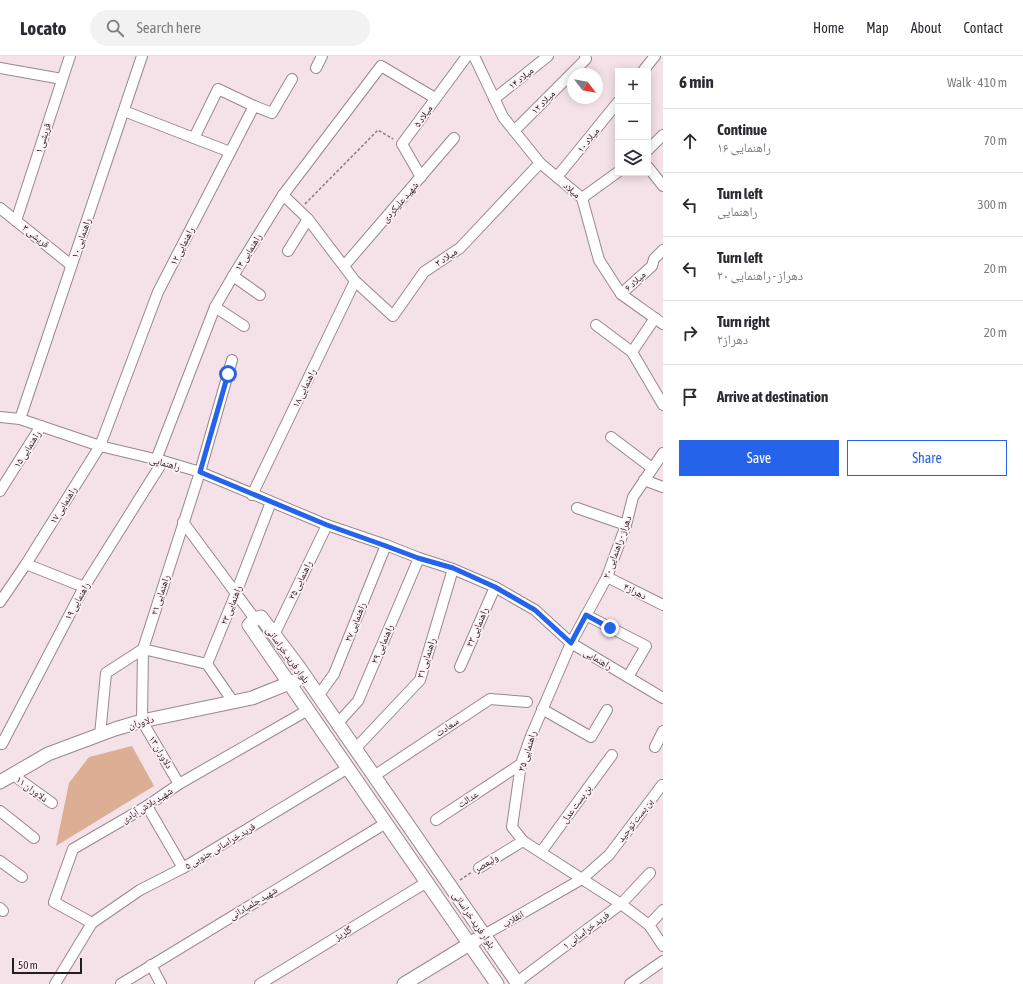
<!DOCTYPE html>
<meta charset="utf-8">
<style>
body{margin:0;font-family:"Asap Condensed","Noto Naskh Arabic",sans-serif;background:#f2f2f3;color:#2b2b33}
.controls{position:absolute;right:12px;top:12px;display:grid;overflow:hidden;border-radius:0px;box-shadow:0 2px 10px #0003}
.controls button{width:36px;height:36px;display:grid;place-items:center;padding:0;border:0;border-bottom:1px solid #e1e1e2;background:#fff;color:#2b2b33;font:20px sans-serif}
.compass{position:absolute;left:567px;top:12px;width:36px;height:36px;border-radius:50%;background:#fff;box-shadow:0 2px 10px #0003;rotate:121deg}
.scale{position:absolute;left:12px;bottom:10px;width:70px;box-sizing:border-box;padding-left:4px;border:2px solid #231d1f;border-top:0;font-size:11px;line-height:14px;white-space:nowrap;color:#231d1f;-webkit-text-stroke:3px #fef0f5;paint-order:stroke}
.stop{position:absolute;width:12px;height:12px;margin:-9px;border:3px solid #2563eb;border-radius:50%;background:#fff}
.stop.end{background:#2563eb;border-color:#fff;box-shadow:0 1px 4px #0008}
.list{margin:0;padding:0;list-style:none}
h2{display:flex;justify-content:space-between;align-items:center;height:52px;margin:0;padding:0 16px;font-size:17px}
h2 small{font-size:13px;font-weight:400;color:#7c7c81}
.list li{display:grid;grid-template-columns:26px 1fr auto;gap:12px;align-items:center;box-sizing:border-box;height:64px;padding:0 16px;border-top:1px solid #e1e1e2}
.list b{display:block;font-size:15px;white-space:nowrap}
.list p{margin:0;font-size:13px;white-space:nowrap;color:#7c7c81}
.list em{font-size:13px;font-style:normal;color:#7c7c81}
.actions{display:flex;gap:8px;padding:12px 16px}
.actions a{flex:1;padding:9px 0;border:1px solid #2563eb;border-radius:0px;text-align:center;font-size:14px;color:#2563eb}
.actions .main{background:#2563eb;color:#fff}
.icon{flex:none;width:22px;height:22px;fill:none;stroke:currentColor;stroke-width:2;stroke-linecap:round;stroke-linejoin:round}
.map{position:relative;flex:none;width:663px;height:928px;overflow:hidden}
header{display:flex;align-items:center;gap:24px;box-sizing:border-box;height:56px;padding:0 20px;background:#fff;border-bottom:1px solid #e1e1e2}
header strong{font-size:19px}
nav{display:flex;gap:22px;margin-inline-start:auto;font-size:14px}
.search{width:280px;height:36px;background:#f2f2f3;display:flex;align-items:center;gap:10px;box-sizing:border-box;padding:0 14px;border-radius:22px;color:#7c7c81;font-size:15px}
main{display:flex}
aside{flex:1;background:#fff}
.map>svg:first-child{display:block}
.green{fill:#dcae93}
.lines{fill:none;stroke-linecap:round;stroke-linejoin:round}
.minor-casing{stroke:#98888e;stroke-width:12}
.tertiary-casing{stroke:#98888e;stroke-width:15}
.path{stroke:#877b7f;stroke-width:1.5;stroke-dasharray:3 2;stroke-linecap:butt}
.minor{stroke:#fff;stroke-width:10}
.tertiary{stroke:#fff;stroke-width:13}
.route{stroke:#2563eb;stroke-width:5}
.labels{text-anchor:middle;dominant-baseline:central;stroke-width:3.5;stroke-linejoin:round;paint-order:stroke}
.street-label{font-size:10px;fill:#231d1f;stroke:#fef0f5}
</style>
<header>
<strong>Locato</strong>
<div class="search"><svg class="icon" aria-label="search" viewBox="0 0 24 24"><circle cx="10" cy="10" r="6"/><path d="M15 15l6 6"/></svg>Search here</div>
<nav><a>Home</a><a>Map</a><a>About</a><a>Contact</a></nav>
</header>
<main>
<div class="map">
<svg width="663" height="928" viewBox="0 0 663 928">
<rect width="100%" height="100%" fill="#f4e2e8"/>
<path class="green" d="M132 690 154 730 56 790 69 727 89 701Z"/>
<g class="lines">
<defs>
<g id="minor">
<path d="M474 0 503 61 540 107 582 142 599 204 621 238 663 268"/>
<path d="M0 12 62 23"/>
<path d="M316 12 322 0"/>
<path d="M643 15 655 0"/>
<path d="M494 43 548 0"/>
<path d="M124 55 230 96"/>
<path d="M514 75 586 3 585 0"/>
<path d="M194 82 218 33 254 50"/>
<path d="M648 94 663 79"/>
<path d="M648 111 663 130"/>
<path d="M421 121 402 88 467 0"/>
<path d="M557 121 618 46"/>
<path d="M283 139 308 163 355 225 393 260 424 216 460 192 540 107"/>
<path d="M582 142 618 116"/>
<path d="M0 152 71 209"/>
<path d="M16 165 70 0"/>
<path d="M288 195 308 163"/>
<path d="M344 210 454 82"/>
<path d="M233 220 260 239"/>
<path d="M621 238 652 210 654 203 663 194"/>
<path d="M215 251 244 270"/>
<path d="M596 269 632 296 663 349"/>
<path d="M632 296 655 262"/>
<path d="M0 361 20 363 100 390 163 405 200 416 327 469 386 489 419 502 453 513 495 531 535 554 571 587 663 642"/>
<path d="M20 363 142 0"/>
<path d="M611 381 652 412"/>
<path d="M156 404 215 251 233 220 283 139 381 10 435 42"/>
<path d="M644 424 663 431"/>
<path d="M0 435 41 370"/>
<path d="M252 439 355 225"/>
<path d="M577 452 626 469"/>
<path d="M183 466 255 563"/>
<path d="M26 508 84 531"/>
<path d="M607 521 663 549"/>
<path d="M0 546 26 508 100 390 158 236 254 50 272 57 292 23"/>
<path d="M586 559 646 590 628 621"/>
<path d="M274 579 327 469"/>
<path d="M207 608 236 537 271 446"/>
<path d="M207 608 234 647"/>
<path d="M460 611 495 531"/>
<path d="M318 640 334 618 386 489"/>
<path d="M542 653 591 681 607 654"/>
<path d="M337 668 358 645 419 502"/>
<path d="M100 679 106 617 143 593 207 608"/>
<path d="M0 685 2 688 84 531 163 405"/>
<path d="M655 691 663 675"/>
<path d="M355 693 420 624 453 513"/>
<path d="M13 719 52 747"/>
<path d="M374 720 490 643 527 646"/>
<path d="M179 728 142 665 143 593 200 416 232 304"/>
<path d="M662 729 609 799 582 823 523 785 512 771 521 708 531 680 571 587 607 521 626 469 633 441 663 397"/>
<path d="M147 750 183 812"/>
<path d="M0 755 34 782"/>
<path d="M436 764 521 708"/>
<path d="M541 796 612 699"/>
<path d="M0 805 22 821"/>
<path d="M479 812 523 785"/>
<path d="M0 852 3 855"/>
<path d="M92 867 54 846 73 793 147 750 179 728 308 654"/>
<path d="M649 869 663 854"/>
<path d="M484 879 582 823 621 848 649 869 663 890"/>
<path d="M151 909 161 928"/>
<path d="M517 926 621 848 650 817"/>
<path d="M55 928 92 867 140 834 183 812 348 712"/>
<path d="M121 928 386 767"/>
<path d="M260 928 427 826"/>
<path d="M630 928 663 905"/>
</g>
<g id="tertiary">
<path d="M0 726 48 698 115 673 142 665 252 642 297 624"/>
<path d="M404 928 476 884"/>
<path d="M497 928 249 569 255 563 261 561 298 610 518 928"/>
</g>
</defs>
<use href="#minor" class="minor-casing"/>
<use href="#tertiary" class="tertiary-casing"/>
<g class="path">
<path d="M305 148 378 74 393 83"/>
<path d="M460 824 472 816"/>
</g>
<use href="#minor" class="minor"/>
<use href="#tertiary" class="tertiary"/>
</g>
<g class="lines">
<path class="route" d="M228 318 200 416 327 469 386 490 418 502 453 512 495 531 535 554 571 587 586 559 610 572"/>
</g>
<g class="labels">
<g class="street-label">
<text transform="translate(521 22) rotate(-39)">میلاد ۱۴</text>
<text transform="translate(543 46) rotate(-45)">میلاد ۱۲</text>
<text transform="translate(423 60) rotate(-54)">میلاد ۵</text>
<text transform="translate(43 82) rotate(-72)">قریشی ۱</text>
<text transform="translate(588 84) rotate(-51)">میلاد ۱۰</text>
<text transform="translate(572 134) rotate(41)">میلاد</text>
<text transform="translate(400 146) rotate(-49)">شهید علیکردی</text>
<text transform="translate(36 180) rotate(39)">قریشی ۳</text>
<text transform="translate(81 182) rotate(-71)">راهنمایی ۱۰</text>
<text transform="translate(182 190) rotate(-63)">راهنمایی ۱۲</text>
<text transform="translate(248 196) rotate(-58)">راهنمایی ۱۴</text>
<text transform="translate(446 201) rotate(-34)">میلاد ۳</text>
<text transform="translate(635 225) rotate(-42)">میلاد ۶</text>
<text transform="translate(304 332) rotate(-64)">راهنمایی ۱۸</text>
<text transform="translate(27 393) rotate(-58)">راهنمایی ۱۵</text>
<text transform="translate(165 407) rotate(15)">راهنمایی</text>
<text transform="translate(63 449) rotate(-58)">راهنمایی ۱۷</text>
<text transform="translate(617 491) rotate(-70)">دهراز - راهنمایی ۲۰</text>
<text transform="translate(300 524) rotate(-64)">راهنمایی ۲۵</text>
<text transform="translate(635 535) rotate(27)">دهراز۴</text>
<text transform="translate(160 539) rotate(-72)">راهنمایی ۲۱</text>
<text transform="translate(77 545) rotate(-61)">راهنمایی ۱۹</text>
<text transform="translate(231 549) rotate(-68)">راهنمایی ۲۳</text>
<text transform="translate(355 566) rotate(-68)">راهنمایی ۲۷</text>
<text transform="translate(477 571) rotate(-67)">راهنمایی ۳۳</text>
<text transform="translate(382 588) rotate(-67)">راهنمایی ۲۹</text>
<text transform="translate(288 599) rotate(54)">بلوار فرید خراسانی</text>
<text transform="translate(426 602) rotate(-72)">راهنمایی ۳۱</text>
<text transform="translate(598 603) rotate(31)">راهنمایی</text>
<text transform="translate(141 666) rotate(-15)">دلاوران</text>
<text transform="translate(447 671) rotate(-34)">سعادت</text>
<text transform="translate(527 695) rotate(-73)">راهنمایی ۳۵</text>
<text transform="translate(161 696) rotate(59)">دلاوران ۱۳</text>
<text transform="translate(32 733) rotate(36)">دلاوران ۱۱</text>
<text transform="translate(468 743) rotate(-33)">عدالت</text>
<text transform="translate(576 748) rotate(-54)">بن بست عدل</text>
<text transform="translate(147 749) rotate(-32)">شهید بلاش آبادی</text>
<text transform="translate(635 764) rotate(-53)">بن بست توحید</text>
<text transform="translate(220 790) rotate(-31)">فرید خراسانی جنوبی ۵</text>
<text transform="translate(486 807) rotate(-32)">ولیعصر</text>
<text transform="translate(253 847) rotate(-31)">شهید جلمبادانی</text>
<text transform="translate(513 863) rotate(-30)">انقلاب</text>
<text transform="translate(474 864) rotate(55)">بلوار فرید خراسانی</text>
<text transform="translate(586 874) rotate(-37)">فرید خراسانی ۱</text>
<text transform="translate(343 877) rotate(-31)">گلریز</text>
</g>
</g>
</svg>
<div class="controls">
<button>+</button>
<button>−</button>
<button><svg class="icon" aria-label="layers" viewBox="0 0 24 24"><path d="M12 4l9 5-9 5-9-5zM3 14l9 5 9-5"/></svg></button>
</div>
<svg class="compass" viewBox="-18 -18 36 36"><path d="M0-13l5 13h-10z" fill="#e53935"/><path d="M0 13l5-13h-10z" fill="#7c7c81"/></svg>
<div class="scale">50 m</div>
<div class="stop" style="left:228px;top:318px"></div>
<div class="stop end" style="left:610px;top:572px"></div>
</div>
<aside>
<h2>6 min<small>Walk · 410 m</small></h2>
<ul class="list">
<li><svg class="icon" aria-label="ahead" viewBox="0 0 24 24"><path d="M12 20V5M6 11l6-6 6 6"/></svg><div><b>Continue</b><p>راهنمایی ۱۶</p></div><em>70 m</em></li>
<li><svg class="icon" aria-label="left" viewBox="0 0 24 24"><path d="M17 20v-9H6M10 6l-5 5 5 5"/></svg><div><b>Turn left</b><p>راهنمایی</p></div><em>300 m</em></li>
<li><svg class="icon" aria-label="left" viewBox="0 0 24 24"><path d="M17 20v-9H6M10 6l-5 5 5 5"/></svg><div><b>Turn left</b><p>دهراز - راهنمایی ۲۰</p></div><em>20 m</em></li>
<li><svg class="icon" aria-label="right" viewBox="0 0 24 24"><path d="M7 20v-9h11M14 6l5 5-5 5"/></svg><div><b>Turn right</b><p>دهراز۲</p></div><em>20 m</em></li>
<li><svg class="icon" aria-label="arrive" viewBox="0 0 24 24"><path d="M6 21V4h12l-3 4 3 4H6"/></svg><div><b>Arrive at destination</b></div></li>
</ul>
<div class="actions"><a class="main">Save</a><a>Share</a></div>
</aside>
</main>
